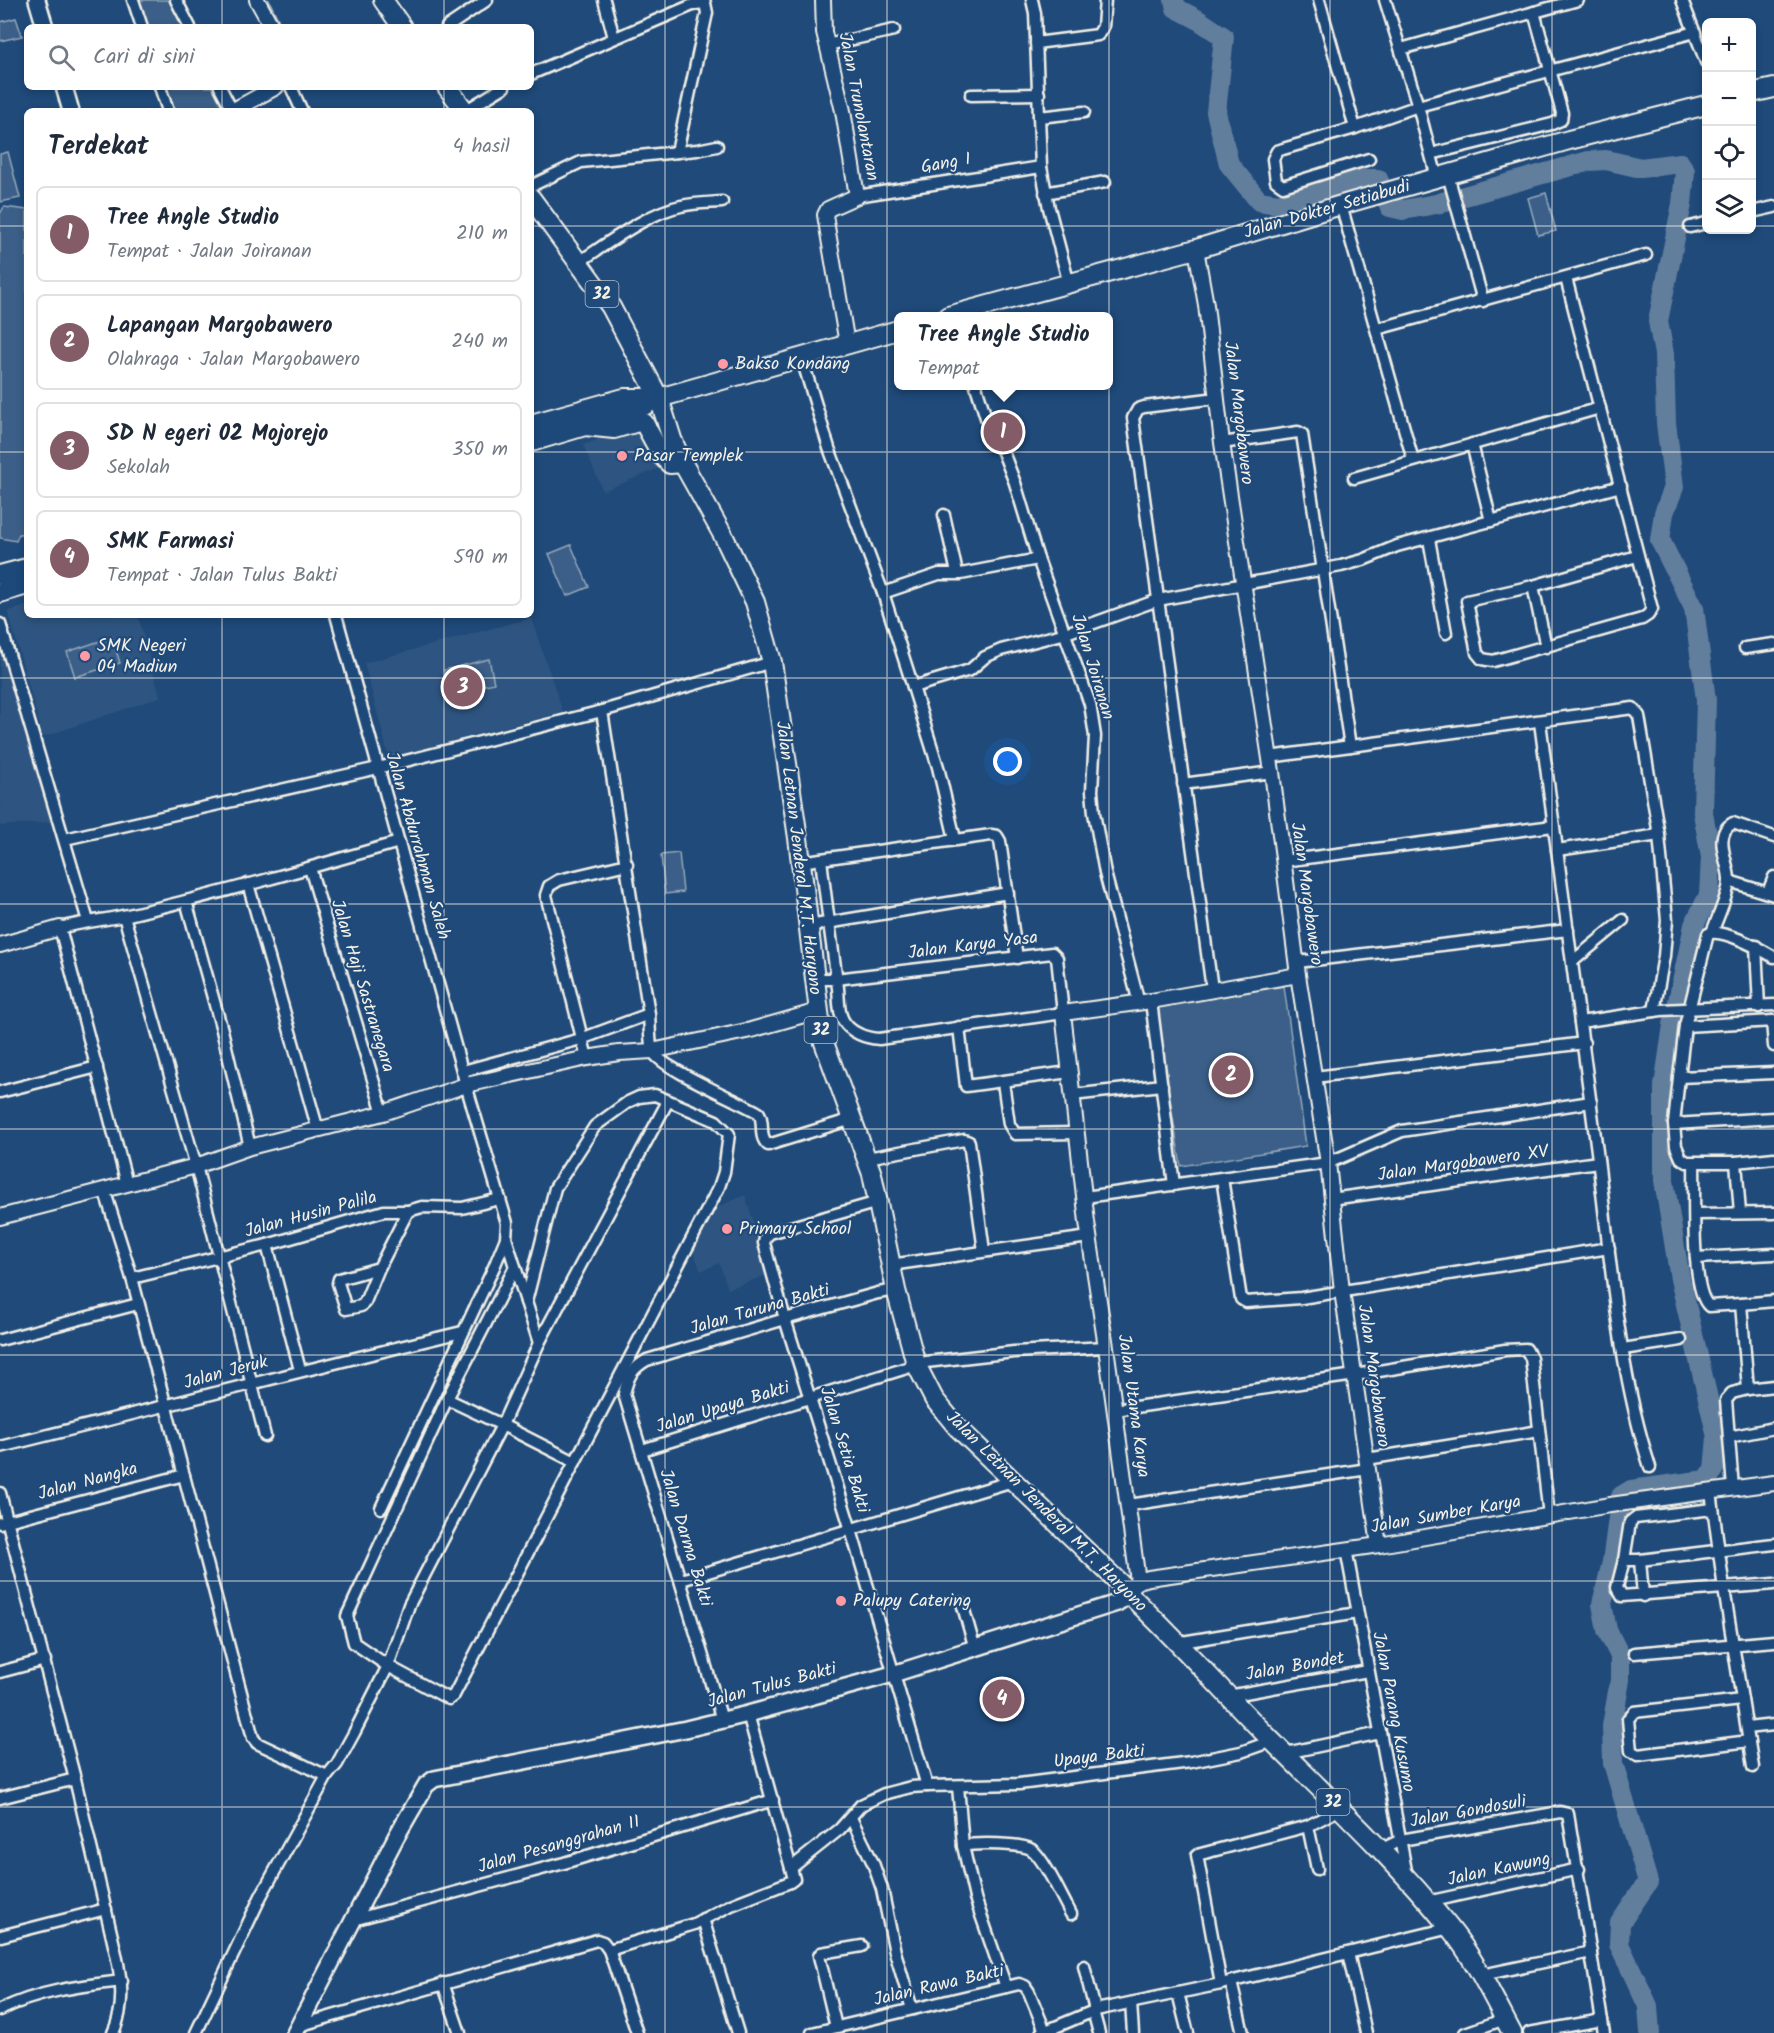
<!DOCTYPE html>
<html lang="id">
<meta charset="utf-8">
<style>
body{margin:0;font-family:Kalam,sans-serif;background:#f2f2f3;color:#1f2937}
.controls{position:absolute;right:18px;top:18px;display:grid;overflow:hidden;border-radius:9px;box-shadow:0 3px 9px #0003}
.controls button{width:54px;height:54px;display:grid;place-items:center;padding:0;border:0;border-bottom:2px solid #e0e1e3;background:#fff;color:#1f2937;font:30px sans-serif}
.you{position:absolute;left:1008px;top:762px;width:21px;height:21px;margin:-15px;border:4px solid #fff;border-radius:50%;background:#1a73e8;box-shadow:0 0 0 9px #1a73e833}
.badge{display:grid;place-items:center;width:39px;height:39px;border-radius:50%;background:#845c67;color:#fff;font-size:20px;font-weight:700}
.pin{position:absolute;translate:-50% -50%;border:3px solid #fff;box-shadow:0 2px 6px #0006}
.popup{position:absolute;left:894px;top:312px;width:219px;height:78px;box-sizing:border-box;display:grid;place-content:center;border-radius:9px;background:#fff;filter:drop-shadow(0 2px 4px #0005);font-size:20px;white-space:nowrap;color:#747a83}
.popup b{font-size:22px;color:#1f2937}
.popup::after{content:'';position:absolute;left:50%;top:100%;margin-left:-12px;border:12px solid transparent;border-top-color:#fff}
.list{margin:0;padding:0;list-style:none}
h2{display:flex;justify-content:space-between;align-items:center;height:78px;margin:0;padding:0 24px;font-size:26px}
h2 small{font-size:20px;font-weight:400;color:#747a83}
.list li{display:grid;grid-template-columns:39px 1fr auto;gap:18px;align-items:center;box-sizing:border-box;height:96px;margin:0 12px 12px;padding:0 12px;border:2px solid #e0e1e3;border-radius:9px}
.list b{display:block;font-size:22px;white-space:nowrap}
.list p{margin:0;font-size:20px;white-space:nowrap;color:#747a83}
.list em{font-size:20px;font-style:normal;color:#747a83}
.icon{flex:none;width:33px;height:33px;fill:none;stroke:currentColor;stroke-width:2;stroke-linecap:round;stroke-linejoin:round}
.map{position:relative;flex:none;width:1774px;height:2033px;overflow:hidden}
.search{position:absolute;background:#fff;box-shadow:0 3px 9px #0003;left:24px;top:24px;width:510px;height:66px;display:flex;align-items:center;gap:15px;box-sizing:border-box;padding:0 21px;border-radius:9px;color:#747a83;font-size:22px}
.panel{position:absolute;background:#fff;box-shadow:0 3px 9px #0003;left:24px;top:108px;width:510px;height:510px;border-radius:9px}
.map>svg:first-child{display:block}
.built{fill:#2d5581}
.green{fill:#3a5f88;stroke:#97a8b8;stroke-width:1.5}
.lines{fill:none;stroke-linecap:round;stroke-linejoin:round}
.stream{stroke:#9cacbb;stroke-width:3}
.river{stroke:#627e9d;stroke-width:20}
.minor-casing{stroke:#f4f1e8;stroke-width:15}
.tertiary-casing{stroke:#f4f1e8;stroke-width:18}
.secondary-casing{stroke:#f4f1e8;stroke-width:20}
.primary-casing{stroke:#f4f1e8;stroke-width:22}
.trunk-casing{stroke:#f4f1e8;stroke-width:22}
.minor{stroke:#1f4a7a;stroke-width:10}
.tertiary{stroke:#1f4a7a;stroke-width:14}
.secondary{stroke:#1f4a7a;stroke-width:15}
.primary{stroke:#1f4a7a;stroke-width:18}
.trunk{stroke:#1f4a7a;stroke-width:18}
.grid{fill:none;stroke:#f4f1e8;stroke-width:1.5;stroke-opacity:0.55}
.poi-dot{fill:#ff9aa2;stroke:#1f4a7a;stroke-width:2}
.labels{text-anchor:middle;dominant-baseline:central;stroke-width:4.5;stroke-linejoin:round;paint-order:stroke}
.shield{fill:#1f4a7a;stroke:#b4bfc7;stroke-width:1.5}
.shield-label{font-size:16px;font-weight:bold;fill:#f4f1e8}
.street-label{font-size:18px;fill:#f4f1e8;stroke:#1f4a7a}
.poi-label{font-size:18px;fill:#f4f1e8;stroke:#1f4a7a;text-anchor:start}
</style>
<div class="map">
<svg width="1774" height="2033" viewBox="0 0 1774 2033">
<rect width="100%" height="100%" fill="#1f4a7a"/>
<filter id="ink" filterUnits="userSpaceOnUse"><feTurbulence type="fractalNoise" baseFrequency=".0167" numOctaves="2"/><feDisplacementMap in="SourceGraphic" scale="12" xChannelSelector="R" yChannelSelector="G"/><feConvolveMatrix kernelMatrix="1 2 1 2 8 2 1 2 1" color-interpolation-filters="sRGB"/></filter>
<g filter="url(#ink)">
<g class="built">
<path d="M635 426 662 467 603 491 583 445Z"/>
<path d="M27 606V615H138L160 697 43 737 8 611Z"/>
<path d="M531 618 563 712 389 757 364 663Z"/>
<path d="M0 642 52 822 0 826Z"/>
<path d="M745 1195 770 1274 728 1289 719 1263 701 1271 691 1246 708 1211Z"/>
</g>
<g class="green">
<path d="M138 0H172L185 27H146Z"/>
<path d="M16 18 22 36 0 41V22Z"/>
<path d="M165 87H215L225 108 224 111H172Z"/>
<path d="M8 152 20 198 0 202V154Z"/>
<path d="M1546 193 1556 231 1538 235 1528 198Z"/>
<path d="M4 207 27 210V533L19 534 16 541 0 538V214Z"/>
<path d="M571 545 589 587 567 596 549 554Z"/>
<path d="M112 637 120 663 75 677 67 652Z"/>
<path d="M489 659 494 683 449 694 444 670Z"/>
<path d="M679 853 683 892 665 894 661 855Z"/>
<path d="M1284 986 1306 1146 1181 1166 1154 1004Z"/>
</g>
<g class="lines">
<path class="stream" d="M268 0 281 27"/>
<path class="river" d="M1174 0 1176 8 1197 19 1224 37 1216 112 1229 164 1259 201 1278 204 1363 179H1378L1390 207 1403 210 1436 204 1589 161 1606 160 1641 168 1680 163 1685 171 1682 204 1658 321 1664 354 1666 423 1674 487 1664 513 1660 540 1694 608 1706 700 1703 813 1711 857 1709 895 1694 925 1673 1025 1664 1086V1180L1680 1279 1717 1437 1714 1470 1706 1480 1631 1490 1621 1496 1612 1562 1602 1604 1607 1630 1620 1656V1680L1612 1726 1613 1763 1648 1882 1620 1923 1619 1944 1648 2006 1650 2033"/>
<defs>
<g id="minor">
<path d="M133 0 142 27"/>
<path d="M176 0 190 27"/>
<path d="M604 0 614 38"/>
<path d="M1032 0 1035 13 1041 167 1049 208 1069 284"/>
<path d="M1319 0 1355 128"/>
<path d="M1385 0 1418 106 1437 178"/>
<path d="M1682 0 1706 62"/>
<path d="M447 27 487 0"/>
<path d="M1036 43 1098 35 1103 27 1105 0"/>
<path d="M827 45 894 30"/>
<path d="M1401 49 1578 0"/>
<path d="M531 74 695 4 705 3 707 13 677 152"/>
<path d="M160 87 168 111"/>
<path d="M220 87 232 110"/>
<path d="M291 87 302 111"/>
<path d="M971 95 1039 94"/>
<path d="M465 111 504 87"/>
<path d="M1039 117 1084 112"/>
<path d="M1431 154 1552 124 1561 120 1562 113 1534 12"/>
<path d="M1369 159 1283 186 1276 181 1273 159 1277 151 1283 149 1355 128 1418 106 1695 32"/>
<path d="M1448 175 1483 301"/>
<path d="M531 186 581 162 697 150 717 146"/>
<path d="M1045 193 1105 182"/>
<path d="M857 196 1041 167"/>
<path d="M1341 205 1413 460"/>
<path d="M1752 212 1774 207"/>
<path d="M1690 227 1706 223"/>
<path d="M579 262C607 244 649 212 681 206 694 203 708 203 722 202"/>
<path d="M1566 278 1652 609 1648 615 1642 619 1493 661 1482 659 1477 653 1467 601 1533 586 1637 556"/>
<path d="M1377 329 1646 255"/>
<path d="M801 356 829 448 883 593 913 687 938 767 955 839"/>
<path d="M976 386 988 424 1003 452 1015 483 1038 559 1090 704 1095 736 1092 791 1094 813 1105 873 1139 1003"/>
<path d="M1222 443 1298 432 1302 434 1350 746"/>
<path d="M1472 444 1491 521"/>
<path d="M1354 478 1600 408"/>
<path d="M944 515 957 573"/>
<path d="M1429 539 1446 633"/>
<path d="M1533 586 1546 647"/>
<path d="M883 593 939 574H961L1038 559"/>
<path d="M336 615 466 1085 507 1223 506 1238 494 1267 381 1508"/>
<path d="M0 624 88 921"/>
<path d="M1745 648 1774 644"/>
<path d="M913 687 970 670 985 657 1001 650 1066 633 1158 600 1341 566 1363 560 1397 546 1621 486"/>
<path d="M602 711 649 1014C650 1023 649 1045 653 1052 661 1068 739 1101 759 1113 765 1123 758 1137 768 1145L852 1119"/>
<path d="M1540 722C1559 867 1579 1013 1598 1159 1611 1262 1618 1368 1650 1467"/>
<path d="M1269 757 1633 708 1639 716 1659 835 1667 920 1664 956 1654 1011"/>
<path d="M1183 784 1272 772"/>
<path d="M65 839 378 768 602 711 772 662"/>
<path d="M1557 850 1659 835"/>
<path d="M1283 861 1553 826"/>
<path d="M800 862 991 835 997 836 1000 841 1017 958"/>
<path d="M310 868 383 1113"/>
<path d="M1729 881 1774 895"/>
<path d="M248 884 318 1130"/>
<path d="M1768 892 1774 877"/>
<path d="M186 901 222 1030 250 1147"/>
<path d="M124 916 196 1166 265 1436"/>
<path d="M809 926 1008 893"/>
<path d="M1712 932C1717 920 1729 892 1729 881 1730 864 1711 835 1733 823L1774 837"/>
<path d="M1756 946 1759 1007"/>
<path d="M1774 957C1761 949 1722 928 1708 934L1685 1026 1679 1077 1674 1124 1676 1146 1681 1158 1687 1162H1736L1774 1158"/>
<path d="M1297 962 1568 930"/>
<path d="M1572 962 1623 920"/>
<path d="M815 979H836L1052 953 1057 958 1063 1013 879 1039C866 1038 850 1033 843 1020 838 1012 839 998 838 988 832 945 826 902 821 859"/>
<path d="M1212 989 1133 418 1138 409 1144 407 1217 398"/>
<path d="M1151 1001 1174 1185"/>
<path d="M1772 1021 1774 1046"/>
<path d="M1580 1022 1661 1010 1774 1005"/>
<path d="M1685 1026 1774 1021"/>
<path d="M959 1027 966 1086 1069 1072"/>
<path d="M587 1058 546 895 549 886 559 880 627 864"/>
<path d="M463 1071 581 1039 649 1014"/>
<path d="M1315 1077 1584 1043"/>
<path d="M1679 1077 1774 1073"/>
<path d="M1003 1082 1009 1124 1015 1134 1077 1133"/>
<path d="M0 1092 97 1067"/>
<path d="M1072 1095 1162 1085"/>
<path d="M1674 1124 1774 1118"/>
<path d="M867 1158 964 1140 969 1142 984 1251"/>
<path d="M1736 1162 1740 1213"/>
<path d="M1694 1163C1695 1190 1690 1291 1709 1306L1741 1304"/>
<path d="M1222 1178 1241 1299 1246 1302 1301 1298 1609 1248"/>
<path d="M127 1184 60 928C82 922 105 920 128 915 219 894 309 868 399 842"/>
<path d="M104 1189 132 1278 253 1738 257 1743 327 1776"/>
<path d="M1085 1197 1328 1163 1402 1131 1591 1102"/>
<path d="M1331 1199 1598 1162"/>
<path d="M878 1202 770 1233 765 1238 764 1243 785 1319 851 1530 927 1786"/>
<path d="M1696 1214 1774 1213"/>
<path d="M506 1238 539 1343 668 1101"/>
<path d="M267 1245 300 1370"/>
<path d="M1696 1258 1774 1254"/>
<path d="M890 1265 1089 1237"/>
<path d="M379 1268 339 1279 338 1283 346 1309 361 1306 365 1302 379 1268 408 1211"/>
<path d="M132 1278 267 1245 384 1211H408L422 1207 462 1208 500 1199"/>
<path d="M526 1302 555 1188 595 1126 628 1102 639 1097 655 1095 716 1121 729 1134 724 1172 719 1187 575 1462 502 1425 539 1343"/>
<path d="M0 1340 138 1304"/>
<path d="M1623 1349 1681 1340"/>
<path d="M1748 1389 1774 1386"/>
<path d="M447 1399 347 1616 354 1643 388 1666 449 1699 454 1695 575 1462"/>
<path d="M1115 1410 1355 1375 1505 1350 1526 1349 1531 1358 1549 1516"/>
<path d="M1729 1437 1774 1428"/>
<path d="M0 1447C154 1409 307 1369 462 1332"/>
<path d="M642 1450 926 1362 1014 1352 1106 1347"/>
<path d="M1367 1459 1539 1431"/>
<path d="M1733 1488 1726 1400 1732 1393 1748 1389 1741 1304 1774 1301"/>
<path d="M1711 1492 1724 1589 1753 1767"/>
<path d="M0 1493 75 1779 116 1954C122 1981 125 2007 113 2033"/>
<path d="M1129 1505 1368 1469"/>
<path d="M1713 1509 1635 1518 1630 1522 1624 1560H1640L1774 1544"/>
<path d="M0 1523 184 1475"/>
<path d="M1346 1549 1407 1876"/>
<path d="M1624 1560 1617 1587 1622 1596 1774 1584"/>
<path d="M1640 1560 1643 1596"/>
<path d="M681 1580 1013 1481"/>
<path d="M962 1603 975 1649"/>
<path d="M1176 1643 1357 1613"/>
<path d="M1634 1653 1774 1641"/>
<path d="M0 1672 45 1660"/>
<path d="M1228 1696 1368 1671"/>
<path d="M1742 1700 1634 1712 1628 1719 1631 1751 1638 1755 1749 1741"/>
<path d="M722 1720 624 1394C628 1377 631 1369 647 1360L785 1319 878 1293 896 1290"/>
<path d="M1747 1728 1774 1725"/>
<path d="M1286 1753 1380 1733"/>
<path d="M958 1786 963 1846 975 1898 1006 1987"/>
<path d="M0 1798 75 1779"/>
<path d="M851 1818 873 1863 882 1889 895 1952 912 2009"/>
<path d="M1308 1826 1317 1869"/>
<path d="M963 1846C975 1843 1022 1843 1032 1850 1044 1858 1063 1900 1071 1914"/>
<path d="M1380 1850 1401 1840 1560 1812 1568 1814 1604 2033"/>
<path d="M791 1868 840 1829 861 1805 884 1794 911 1787 927 1786 1019 1784 1191 1762 1241 1752 1272 1741"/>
<path d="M1427 1902 1579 1869"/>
<path d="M703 1919 738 2033"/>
<path d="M353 1920 564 1863 773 1800"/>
<path d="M1 1936 106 1909"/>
<path d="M609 1950 694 1924 731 1905 790 1882 794 1879 748 1714"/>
<path d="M1348 1953 1366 2033"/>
<path d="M1084 1966 1095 2010"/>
<path d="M1482 1975 1591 1952"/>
<path d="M1231 1982 1243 2033"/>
<path d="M443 1983 460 2033"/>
<path d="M1221 1984 1197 1855 1308 1826 1340 1809"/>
<path d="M1178 1993 1188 2033"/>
<path d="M1131 2003 1133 2033"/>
<path d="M0 2010C39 1991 79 1986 122 1981"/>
<path d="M1093 2011 1099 2033"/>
<path d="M298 2026 597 1940 603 1942 609 1950 637 2033"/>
<path d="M836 2027 819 1956 821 1953 862 1946"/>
<path d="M196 2033 261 1896 327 1776 337 1764 354 1733 388 1666 409 1605 502 1425 447 1399 515 1267"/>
<path d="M812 2033 1019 1984 1025 1986 1029 1992 1045 2031"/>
<path d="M1041 2033 1096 2010 1221 1984 1450 1928"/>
<path d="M1465 2033 1505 2019"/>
<path d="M1529 2033 1602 2020"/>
</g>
<g id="tertiary">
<path d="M257 0 272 27"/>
<path d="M823 0 824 32 843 111 857 196 828 209 825 215 847 344"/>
<path d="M232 111 276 87"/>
<path d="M1196 249 1206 305 1222 443 1272 772 1298 975 1328 1163 1342 1291 1379 1545"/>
<path d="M0 945 60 928"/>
<path d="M0 1217 196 1166 250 1147 383 1113 466 1085 587 1058 619 1053 652 1051 751 1030 818 1011"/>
<path d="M1138 1581 1106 1347 1087 1222 1063 1013 1151 1001 1298 975"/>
<path d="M1132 1587 1138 1581 1149 1578 1379 1545 1610 1505 1774 1483"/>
</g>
<g id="secondary">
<path d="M37 0 45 27"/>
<path d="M64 87 71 111"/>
<path d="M295 2033 396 1837 426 1785 434 1779 686 1729 748 1714 893 1674 1117 1603 1123 1599 1128 1591"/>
</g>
<g id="primary">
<path d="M1752 93 1774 88"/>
<path d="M948 316 1196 249 1341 205 1569 140 1706 105"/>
<path d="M531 424 624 398H655"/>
<path d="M531 442 632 412 659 398 898 330"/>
<path d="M0 575 27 568"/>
<path d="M0 593 27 585"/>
</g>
<g id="trunk">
<path d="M383 0 402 27"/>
<path d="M447 87 465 111"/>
<path d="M531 198 611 307 659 398 672 439 681 460 724 537 755 602 772 662 798 838 822 1037 872 1174 896 1290 916 1364 934 1399 957 1427 1128 1591 1134 1599C1181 1644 1224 1693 1270 1739 1331 1800 1395 1860 1449 1927 1475 1959 1493 1997 1512 2033"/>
<path d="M585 426 614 429 638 422 644 423 662 456 670 464 683 463"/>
</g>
</defs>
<use href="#minor" class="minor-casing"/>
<use href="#tertiary" class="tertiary-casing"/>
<use href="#secondary" class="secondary-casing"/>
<use href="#primary" class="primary-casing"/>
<use href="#trunk" class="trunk-casing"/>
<use href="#minor" class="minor"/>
<use href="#tertiary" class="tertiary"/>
<use href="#secondary" class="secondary"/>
<use href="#primary" class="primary"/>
<use href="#trunk" class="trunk"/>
</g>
</g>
<path class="grid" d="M222 0V27M444 0V27M665 0V2033M887 0V2033M1109 0V2033M1330 0V2033M1552 0V2033M222 87V111M444 87V111M0 226H27M531 226H1706M1752 226H1774M0 452H27M531 452H1774M222 615V2033M444 615V2033M0 678H1774M0 904H1774M0 1129H1774M0 1355H1774M0 1581H1774M0 1807H1774"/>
<g class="poi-dot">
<circle cx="723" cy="364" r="6"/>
<circle cx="622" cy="456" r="6"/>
<circle cx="85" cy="656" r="6"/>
<circle cx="727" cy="1229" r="6"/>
<circle cx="841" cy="1601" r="6"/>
</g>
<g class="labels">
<g class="shield">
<rect x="585.5" y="281" width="33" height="26" rx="4.5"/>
<rect x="804.5" y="1017" width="33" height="26" rx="4.5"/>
<rect x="1316.5" y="1789" width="33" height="26" rx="4.5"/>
</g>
<g class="shield-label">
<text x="602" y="294">32</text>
<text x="821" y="1030">32</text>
<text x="1333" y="1802">32</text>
</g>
<g class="street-label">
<text transform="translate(858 107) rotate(79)">Jalan Trunolantaran</text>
<text transform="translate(946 164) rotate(-10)">Gang I</text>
<text transform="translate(1327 210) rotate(-16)">Jalan Dokter Setiabudi</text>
<text transform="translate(1238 413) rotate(83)">Jalan Margobawero</text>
<text transform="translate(1092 667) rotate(73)">Jalan Joiranan</text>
<text transform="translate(417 846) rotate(74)">Jalan Abdurrahman Saleh</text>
<text transform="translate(798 858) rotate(83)">Jalan Letnan Jenderal M.T. Haryono</text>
<text transform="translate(1306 894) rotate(82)">Jalan Margobawero</text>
<text transform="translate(973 946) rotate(-7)">Jalan Karya Yasa</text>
<text transform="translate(362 986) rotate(73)">Jalan Haji Sastranegara</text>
<text transform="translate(1463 1164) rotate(-8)">Jalan Margobawero XV</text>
<text transform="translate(311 1215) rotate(-15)">Jalan Husin Palila</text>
<text transform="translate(760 1310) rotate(-16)">Jalan Taruna Bakti</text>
<text transform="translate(226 1373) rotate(-15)">Jalan Jeruk</text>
<text transform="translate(1373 1376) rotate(82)">Jalan Margobawero</text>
<text transform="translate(1133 1406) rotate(82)">Jalan Utama Karya</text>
<text transform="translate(723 1408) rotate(-17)">Jalan Upaya Bakti</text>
<text transform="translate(844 1450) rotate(73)">Jalan Setia Bakti</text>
<text transform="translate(88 1482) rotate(-15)">Jalan Nangka</text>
<text transform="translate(1046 1512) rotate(45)">Jalan Letnan Jenderal M.T. Haryono</text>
<text transform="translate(1446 1515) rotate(-10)">Jalan Sumber Karya</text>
<text transform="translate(685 1538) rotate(73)">Jalan Darma Bakti</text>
<text transform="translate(1295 1667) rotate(-10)">Jalan Bondet</text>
<text transform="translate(772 1686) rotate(-15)">Jalan Tulus Bakti</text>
<text transform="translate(1393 1712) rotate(79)">Jalan Parang Kusumo</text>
<text transform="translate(1099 1757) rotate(-7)">Upaya Bakti</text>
<text transform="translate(1468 1812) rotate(-10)">Jalan Gondosuli</text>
<text transform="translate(559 1845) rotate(-16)">Jalan Pesanggrahan II</text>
<text transform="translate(1499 1870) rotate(-12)">Jalan Kawung</text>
<text transform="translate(939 1986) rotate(-13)">Jalan Rawa Bakti</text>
</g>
<g class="poi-label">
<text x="735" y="364">Bakso Kondang</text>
<text x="634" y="456">Pasar Templek</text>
<text x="97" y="646">SMK Negeri<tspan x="97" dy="21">04 Madiun</tspan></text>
<text x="739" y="1229">Primary School</text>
<text x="853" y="1601">Palupy Catering</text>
</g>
</g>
</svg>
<div class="controls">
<button>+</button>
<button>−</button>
<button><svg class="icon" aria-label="locate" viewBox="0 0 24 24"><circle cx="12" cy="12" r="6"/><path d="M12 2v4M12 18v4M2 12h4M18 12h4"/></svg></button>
<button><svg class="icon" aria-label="layers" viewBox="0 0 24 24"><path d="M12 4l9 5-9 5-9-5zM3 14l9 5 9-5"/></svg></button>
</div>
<div class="you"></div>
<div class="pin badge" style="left:1003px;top:432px">1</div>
<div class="popup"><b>Tree Angle Studio</b>Tempat</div>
<div class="pin badge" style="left:1231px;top:1075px">2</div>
<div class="pin badge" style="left:463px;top:687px">3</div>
<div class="pin badge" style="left:1002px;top:1699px">4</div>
<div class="search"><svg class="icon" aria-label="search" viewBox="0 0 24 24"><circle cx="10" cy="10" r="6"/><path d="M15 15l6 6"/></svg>Cari di sini</div>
<section class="panel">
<h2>Terdekat<small>4 hasil</small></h2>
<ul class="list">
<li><span class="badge">1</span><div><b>Tree Angle Studio</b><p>Tempat · Jalan Joiranan</p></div><em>210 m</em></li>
<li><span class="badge">2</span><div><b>Lapangan Margobawero</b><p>Olahraga · Jalan Margobawero</p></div><em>240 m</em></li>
<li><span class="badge">3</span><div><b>SD N egeri 02 Mojorejo</b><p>Sekolah</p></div><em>350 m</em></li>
<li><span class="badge">4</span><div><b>SMK Farmasi</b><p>Tempat · Jalan Tulus Bakti</p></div><em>590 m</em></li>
</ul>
</section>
</div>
